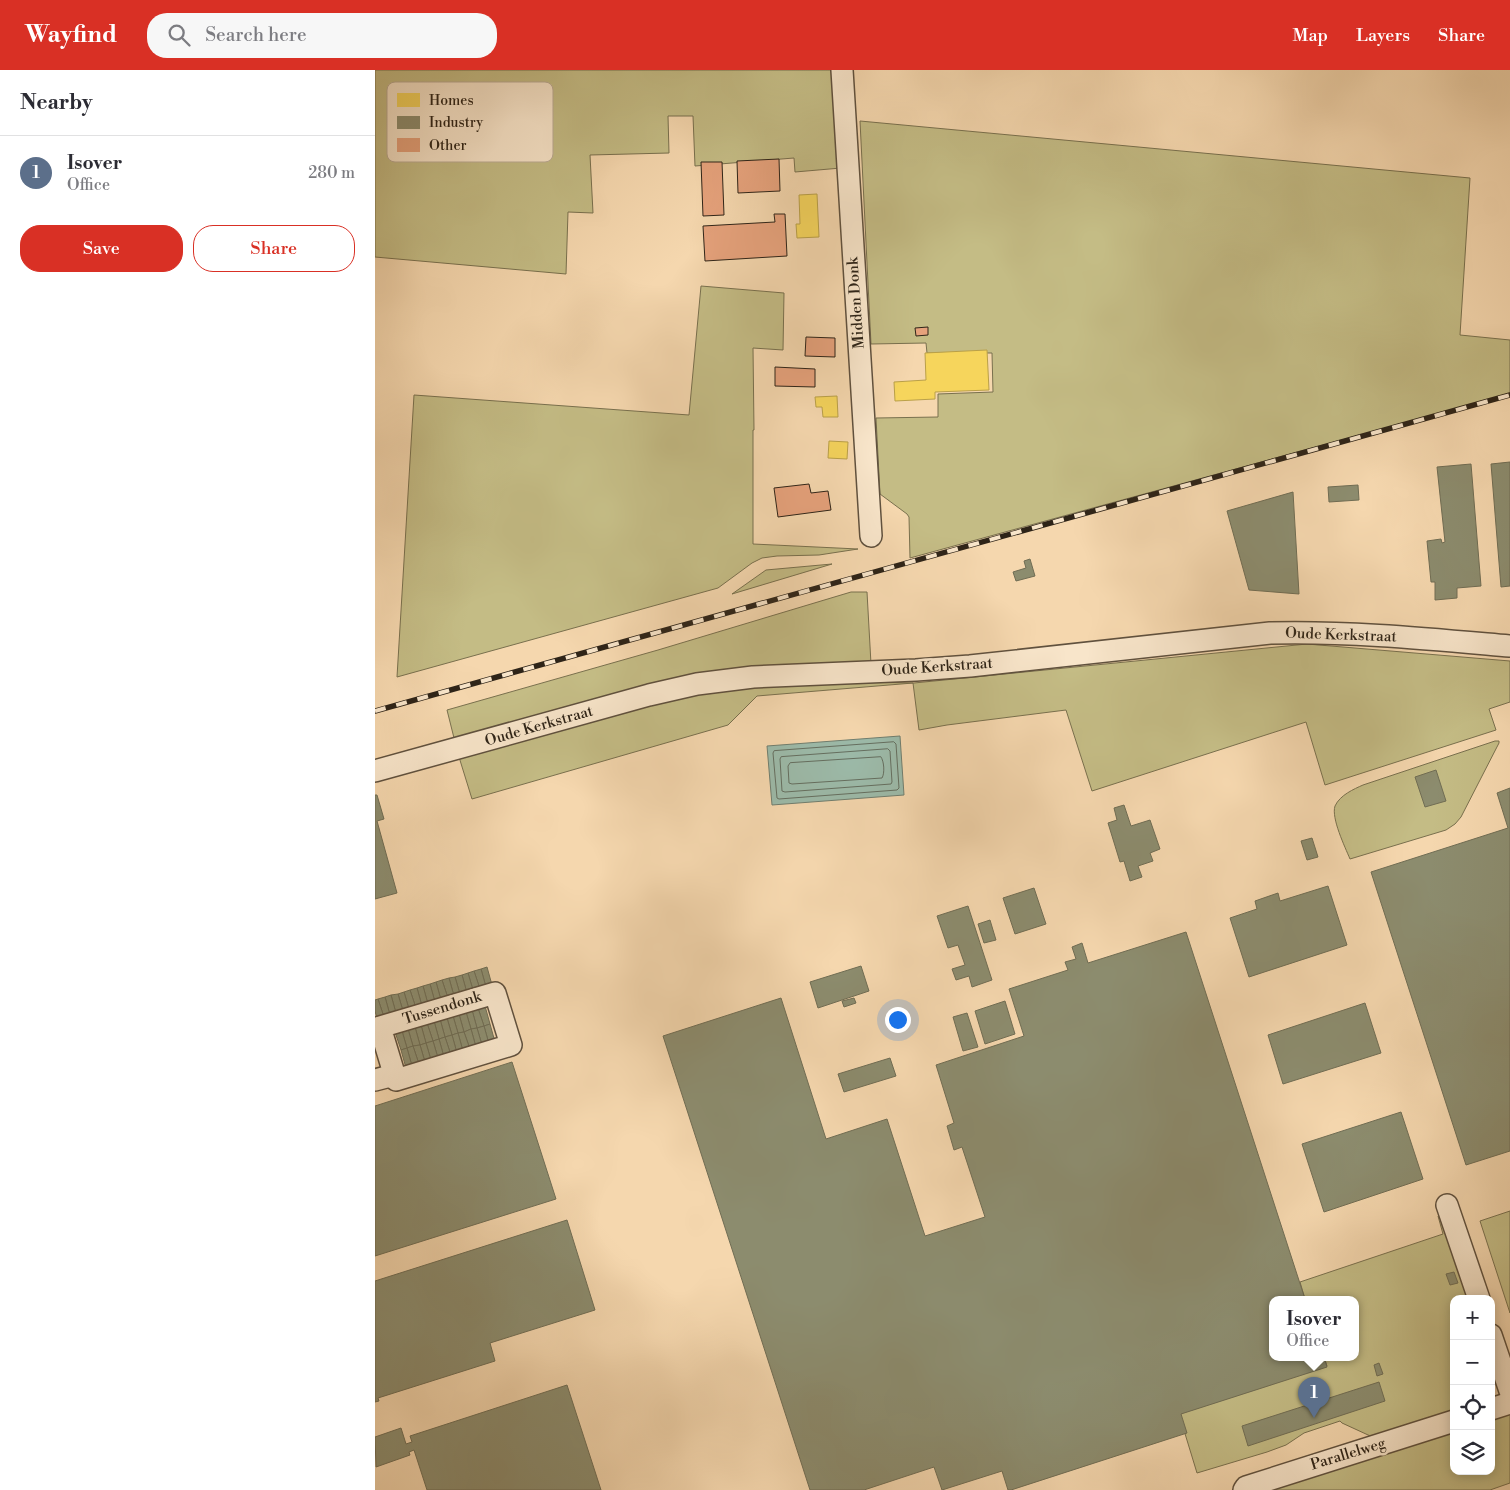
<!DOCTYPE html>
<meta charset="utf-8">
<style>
body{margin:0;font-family:"Libre Bodoni",serif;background:#f7f7f7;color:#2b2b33}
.controls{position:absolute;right:15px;bottom:15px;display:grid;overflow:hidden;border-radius:10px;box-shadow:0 2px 12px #0003}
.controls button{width:45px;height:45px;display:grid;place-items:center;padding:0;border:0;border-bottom:1px solid #e1e1e2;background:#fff;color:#2b2b33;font:25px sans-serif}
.you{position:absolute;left:522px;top:949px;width:18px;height:18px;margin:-12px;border:4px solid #fff;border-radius:50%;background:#1a73e8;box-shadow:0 0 0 8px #1a73e833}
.badge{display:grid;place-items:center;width:32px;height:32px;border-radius:50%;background:#d93025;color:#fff;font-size:16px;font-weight:700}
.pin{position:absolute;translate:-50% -41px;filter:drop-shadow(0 1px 2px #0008)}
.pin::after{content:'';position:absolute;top:26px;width:18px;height:15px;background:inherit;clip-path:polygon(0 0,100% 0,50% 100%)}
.popup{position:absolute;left:894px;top:1226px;width:90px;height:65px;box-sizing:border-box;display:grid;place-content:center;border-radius:10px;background:#fff;filter:drop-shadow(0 1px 4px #0005);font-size:16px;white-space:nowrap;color:#7c7c81}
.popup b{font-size:19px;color:#2b2b33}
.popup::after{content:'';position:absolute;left:50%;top:100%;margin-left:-10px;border:10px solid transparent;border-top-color:#fff}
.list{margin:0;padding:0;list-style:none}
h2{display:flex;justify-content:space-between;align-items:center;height:65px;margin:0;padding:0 20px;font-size:21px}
h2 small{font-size:16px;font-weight:400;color:#7c7c81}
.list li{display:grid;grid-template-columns:32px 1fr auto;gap:15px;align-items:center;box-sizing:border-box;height:75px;padding:0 20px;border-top:1px solid #e1e1e2}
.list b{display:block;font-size:19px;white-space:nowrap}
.list p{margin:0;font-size:16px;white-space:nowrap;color:#7c7c81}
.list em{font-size:16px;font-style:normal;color:#7c7c81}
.actions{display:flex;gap:10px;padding:15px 20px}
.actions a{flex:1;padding:11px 0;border:1px solid #d93025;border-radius:20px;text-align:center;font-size:18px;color:#d93025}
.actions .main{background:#d93025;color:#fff}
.icon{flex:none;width:28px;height:28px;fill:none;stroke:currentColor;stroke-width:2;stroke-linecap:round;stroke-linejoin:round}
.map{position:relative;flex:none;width:1135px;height:1420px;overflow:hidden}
header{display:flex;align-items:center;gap:30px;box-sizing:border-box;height:70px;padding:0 25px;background:#d93025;color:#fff}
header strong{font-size:24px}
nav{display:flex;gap:28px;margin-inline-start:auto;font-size:18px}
.search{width:350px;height:45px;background:#f7f7f7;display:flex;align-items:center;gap:12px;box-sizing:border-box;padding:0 18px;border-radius:20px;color:#7c7c81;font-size:19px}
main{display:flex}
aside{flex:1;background:#fff}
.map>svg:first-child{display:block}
.green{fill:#c4bc85;stroke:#79704e}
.water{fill:#9cbaa9;stroke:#707e6f}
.homes{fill:#f6d55c;stroke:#baa048}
.industry{fill:#8c8c6e;stroke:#706d54}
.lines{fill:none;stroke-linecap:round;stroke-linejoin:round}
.shore{stroke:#656f60;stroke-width:1}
.building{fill:#e6a27c;stroke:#2e2418}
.minor-casing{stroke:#60513e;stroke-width:24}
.minor{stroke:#f8e5ca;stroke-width:21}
.rail-casing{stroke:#2e2418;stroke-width:5.5}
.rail{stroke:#f8e5ca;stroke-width:4;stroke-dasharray:11;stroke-linecap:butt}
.labels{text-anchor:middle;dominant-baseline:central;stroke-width:5;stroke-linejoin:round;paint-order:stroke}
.street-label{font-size:15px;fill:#2e2418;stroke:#f8e5ca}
.key{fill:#f8e5ca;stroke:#bbab95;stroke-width:1}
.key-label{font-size:14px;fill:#2e2418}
</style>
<header>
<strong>Wayfind</strong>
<div class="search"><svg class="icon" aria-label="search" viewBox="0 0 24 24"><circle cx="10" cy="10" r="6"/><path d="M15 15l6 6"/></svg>Search here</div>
<nav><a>Map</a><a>Layers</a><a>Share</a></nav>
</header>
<main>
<aside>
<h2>Nearby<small></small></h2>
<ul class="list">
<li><span class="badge" style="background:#5c6f8a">1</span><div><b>Isover</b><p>Office</p></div><em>280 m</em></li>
</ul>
<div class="actions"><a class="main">Save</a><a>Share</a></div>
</aside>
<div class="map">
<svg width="1135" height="1420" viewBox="0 0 1135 1420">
<rect width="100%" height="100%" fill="#f5d7ae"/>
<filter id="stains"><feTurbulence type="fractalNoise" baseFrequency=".004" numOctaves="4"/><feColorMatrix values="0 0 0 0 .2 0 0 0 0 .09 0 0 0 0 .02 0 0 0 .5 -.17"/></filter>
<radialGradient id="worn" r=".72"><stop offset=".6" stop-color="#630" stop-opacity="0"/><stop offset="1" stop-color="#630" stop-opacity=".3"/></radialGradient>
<g class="green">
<path d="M0 0H461L466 98 420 102 419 88 320 96 318 46H293L294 83 215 85 218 143 193 142 191 204 0 187Z"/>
<path d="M485 51 1095 108 1085 265 1135 270V324L535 488 534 447 532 444 505 424 501 348 563 347V324L618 322 617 283H552L551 273 496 274Z"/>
<path d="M326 216 409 223 408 280 378 278 379 360H378V474L483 479 444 485 402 486 387 488 377 493 343 518 22 607 39 325 314 345Z"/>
<path d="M457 494 357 524 391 500Z"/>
<path d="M476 522H492L496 594 421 596 80 672 72 640 283 580Z"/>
<path d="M932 574 1135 591V632L1114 639 1121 660 950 715 931 652 717 721 691 640 572 655 544 660 538 613 382 626 353 655 97 729 84 687 314 624 422 611 539 613Z"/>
<path d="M1120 671H1124V673L1086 747 1080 754 1071 760 975 789C970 777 956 748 960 736 965 725 979 719 988 715Z"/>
<path d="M1135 1141V1243L1105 1151Z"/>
<path d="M1071 1143 1100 1229H1079V1346L1004 1370 967 1353 965 1351 929 1363 911 1375 892 1382 822 1403 804 1344 952 1296 949 1287H980V1229H930L925 1212 1068 1164 1063 1146Z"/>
<path d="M1135 1340V1413L1115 1420H886L1079 1358V1401H1116V1346Z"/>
</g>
<path class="water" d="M525 666 529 725 397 735 392 676Z"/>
<g class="homes">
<path d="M442 124 444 167 422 168 421 154H425L424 125Z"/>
<path d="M612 280 614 320 560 322V329L520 331 519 312 551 310 550 283Z"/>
<path d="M462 326 463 347H448L447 337H441L440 327Z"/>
<path d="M454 371 473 372 472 389 453 388Z"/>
</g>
<g class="industry">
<path d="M1135 392V516L1126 517 1116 394Z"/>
<path d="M1096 394 1106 516 1082 518V528L1060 530V512H1056L1052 471 1066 469 1067 473 1070 472 1062 397Z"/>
<path d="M983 415 984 430 954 432 953 417Z"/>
<path d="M918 422 924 524 874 520 852 441Z"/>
<path d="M655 489 660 506 641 511 638 502 651 498 649 491Z"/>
<path d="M1061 700 1071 731 1050 737 1040 707Z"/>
<path d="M1135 718V1081L1091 1095 996 802 1133 758 1122 723Z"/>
<path d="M0 725H2L9 749 2 751 22 823 0 829Z"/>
<path d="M749 735 756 756 775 750 785 779 775 783 778 791 763 796 767 807 755 811 749 791 745 792 733 753 742 750 739 738Z"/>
<path d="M937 768 943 787 932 790 926 771Z"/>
<path d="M953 816 972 875 874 907 855 848 882 839 880 831 903 823 905 831Z"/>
<path d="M659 818 671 854 640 864 628 828Z"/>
<path d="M593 836 617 910 597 917 594 906 581 910 577 899 590 895 583 875 573 878 562 846Z"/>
<path d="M615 850 621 870 609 873 603 854Z"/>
<path d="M811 862 930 1229H898V1287H949L952 1297 806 1344 812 1363 636 1420H633L627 1401 567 1420 559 1397 489 1420H435L288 966 406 928 451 1069 512 1049 550 1166 610 1147 587 1077 579 1080 572 1056 579 1053 561 995 649 966 634 919 693 900 690 892 701 889 697 877 707 873 713 893Z"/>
<path d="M486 896 494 921 443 938 435 912Z"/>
<path d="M112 897 117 915 111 917 106 899Z"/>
<path d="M106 899 111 917 105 919 99 901Z"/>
<path d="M99 901 105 919 98 920 93 903Z"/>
<path d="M93 903 98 920 92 923 87 905Z"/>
<path d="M87 905 92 923 85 924 80 907Z"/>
<path d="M80 907 85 924 79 926 74 908Z"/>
<path d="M74 908 79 926 73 928 67 910Z"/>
<path d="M67 910 73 928 66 930 61 912Z"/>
<path d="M61 912 66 930 60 932 55 914Z"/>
<path d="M55 914 60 932 53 934 48 916Z"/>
<path d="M48 916 53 934 47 936 42 918Z"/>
<path d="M42 918 47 936 41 938 35 920Z"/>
<path d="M35 920 41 938 34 939 29 922Z"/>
<path d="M29 922 34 939 28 941 23 924Z"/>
<path d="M23 924 28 941 21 943 16 925Z"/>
<path d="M16 925 21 943 15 945 10 927Z"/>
<path d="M10 927 15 945 9 947 3 929Z"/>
<path d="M479 928 481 933 469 937 467 931Z"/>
<path d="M3 929 9 947 2 949 0 941V930Z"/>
<path d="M630 931 640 964 610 974 600 941Z"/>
<path d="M990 933 1006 983 908 1014 893 965Z"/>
<path d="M110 936 115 954 109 956 103 938Z"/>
<path d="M103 938 109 956 102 958 97 940Z"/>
<path d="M97 940 102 958 96 959 91 942Z"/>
<path d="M91 942 96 959 89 962 84 944Z"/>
<path d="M592 943 603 977 588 981 578 947Z"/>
<path d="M84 944 89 962 83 963 78 946Z"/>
<path d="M78 946 83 963 77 965 72 948Z"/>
<path d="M72 948 77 965 70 967 65 949Z"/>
<path d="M65 949 70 967 64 969 59 951Z"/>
<path d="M59 951 64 969 58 971 52 953Z"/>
<path d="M52 953 58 971 51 973 46 955Z"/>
<path d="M115 954 120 972 114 974 109 956Z"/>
<path d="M46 955 51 973 45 975 40 957Z"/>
<path d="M109 956 114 974 107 975 102 958Z"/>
<path d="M40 957 45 975 38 976 33 959Z"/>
<path d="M102 958 107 975 101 977 96 959Z"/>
<path d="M33 959 38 976 32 978 27 961Z"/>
<path d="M96 959 101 977 95 979 89 962Z"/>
<path d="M27 961 32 978 26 980 20 962Z"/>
<path d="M89 962 95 979 88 981 83 963Z"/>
<path d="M83 963 88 981 82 983 77 965Z"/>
<path d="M77 965 82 983 76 985 70 967Z"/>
<path d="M70 967 76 985 69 987 64 969Z"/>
<path d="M64 969 69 987 63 988 58 971Z"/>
<path d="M58 971 63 988 56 990 51 973Z"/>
<path d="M51 973 56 990 50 992 45 975Z"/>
<path d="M45 975 50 992 44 994 38 976Z"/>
<path d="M38 976 44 994 37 996 32 978Z"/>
<path d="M32 978 37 996 31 998 26 980Z"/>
<path d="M515 988 521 1006 469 1022 463 1004Z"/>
<path d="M137 992 181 1129 0 1186V1036Z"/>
<path d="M1026 1042 1048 1109 949 1142 927 1074Z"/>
<path d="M192 1150 220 1240 115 1273 120 1291 3 1328 4 1331 0 1332V1211Z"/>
<path d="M1079 1202 1083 1213 1075 1215 1071 1204Z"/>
<path d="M1004 1293 1008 1304 1002 1306 999 1295Z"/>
<path d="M1004 1312 1010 1331 873 1376 867 1356Z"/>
<path d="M192 1315 226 1420H52L39 1380 34 1382 35 1385 1 1397 0 1367 26 1358 31 1374 37 1372 35 1366Z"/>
</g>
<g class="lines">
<g class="shore">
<path d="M519 672 521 674 524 718 522 720 404 729 402 728 398 683 399 681Z"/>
<path d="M513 679 515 681 517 712 516 714 410 722 407 721 405 689 406 687Z"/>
<path d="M506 687C509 691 510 703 507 708L417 714 414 713 413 696 415 693Z"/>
</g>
</g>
<g class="building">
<path d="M404 89 405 121 363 123 362 91Z"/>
<path d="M326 92H347L349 145 328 146Z"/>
<path d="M399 144H410L412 186 330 191 328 156 400 152Z"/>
<path d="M553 257V265L541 266 540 258Z"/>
<path d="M431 267 460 268V287L430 286Z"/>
<path d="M400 297 440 299V317L400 316Z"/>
<path d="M434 414 436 423 453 421 456 440 403 447 399 418Z"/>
</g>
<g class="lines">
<defs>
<g id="minor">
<path d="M467 0 496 466"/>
<path d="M0 701 274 625 322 614 378 607 541 600 595 596 895 563C976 561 1055 569 1135 576"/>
<path d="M120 923 136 975 21 1010 5 957Z"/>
<path d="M0 1010 19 1005"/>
<path d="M1072 1135 1104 1229"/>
<path d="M1116 1265 1135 1321"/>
<path d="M1116 1339 1135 1333"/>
<path d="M869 1420 871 1417 1079 1351"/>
</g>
</defs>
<use href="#minor" class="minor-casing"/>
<use href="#minor" class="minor"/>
<defs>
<path id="rail" d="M0 641 1135 325"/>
</defs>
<use href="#rail" class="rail-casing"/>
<use href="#rail" class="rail"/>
</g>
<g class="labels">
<g class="street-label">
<text transform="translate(481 233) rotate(-94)">Midden Donk</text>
<text transform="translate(966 565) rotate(2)">Oude Kerkstraat</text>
<text transform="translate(562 597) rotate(-4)">Oude Kerkstraat</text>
<text transform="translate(164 656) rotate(-16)">Oude Kerkstraat</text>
<text transform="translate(67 938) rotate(-17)">Tussendonk</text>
<text transform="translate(973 1384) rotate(-17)">Parallelweg</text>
</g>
</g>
<rect x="12" y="12" width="166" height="80" rx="8" class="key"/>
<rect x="22" y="23" width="23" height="14" fill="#f6d55c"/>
<rect x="22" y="46" width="23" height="13" fill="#8c8c6e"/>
<rect x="22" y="68" width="23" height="14" fill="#e6a27c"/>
<g class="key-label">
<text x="54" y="35">Homes</text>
<text x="54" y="57">Industry</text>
<text x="54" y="80">Other</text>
</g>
<rect width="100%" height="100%" filter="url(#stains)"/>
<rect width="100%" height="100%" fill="url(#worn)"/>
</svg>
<div class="controls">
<button>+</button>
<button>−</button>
<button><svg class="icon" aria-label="locate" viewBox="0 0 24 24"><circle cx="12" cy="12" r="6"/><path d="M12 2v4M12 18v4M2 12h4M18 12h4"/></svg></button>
<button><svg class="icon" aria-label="layers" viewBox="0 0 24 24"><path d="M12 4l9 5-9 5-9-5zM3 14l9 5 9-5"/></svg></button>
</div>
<div class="you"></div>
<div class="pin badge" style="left:939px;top:1348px;background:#5c6f8a">1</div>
<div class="popup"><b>Isover</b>Office</div>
</div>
</main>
